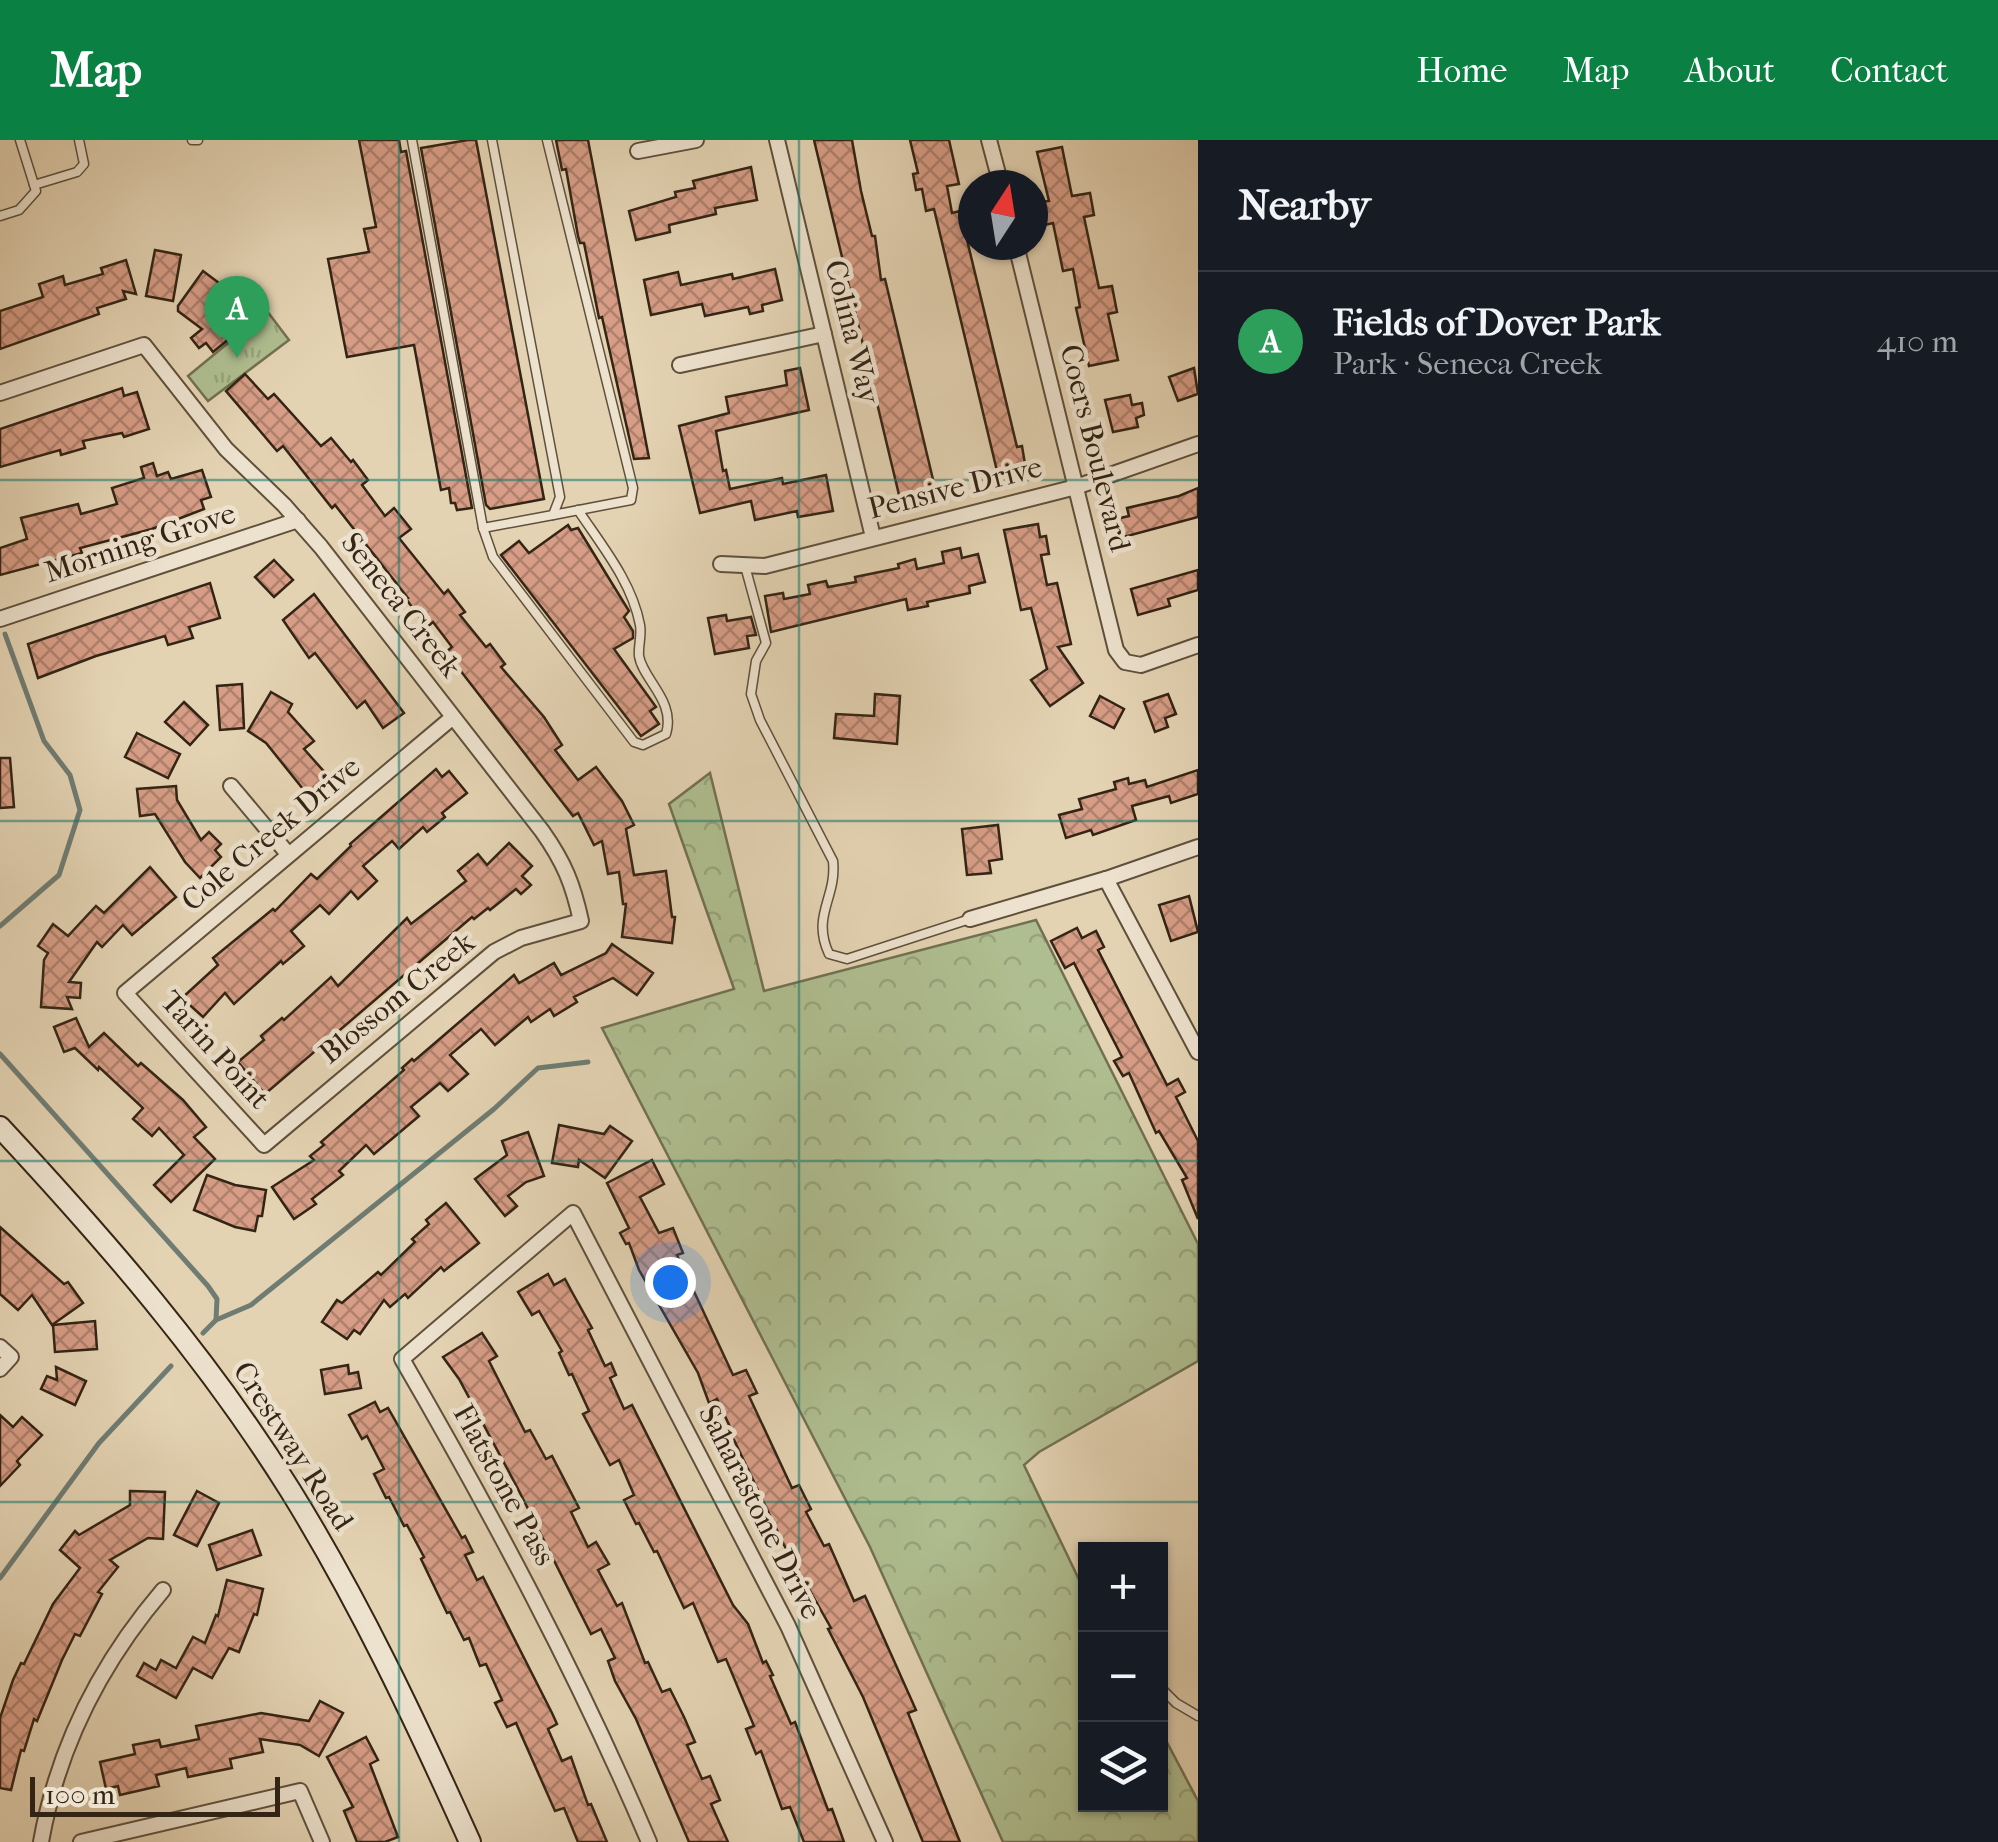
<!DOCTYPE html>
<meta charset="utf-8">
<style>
body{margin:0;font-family:"IM FELL French Canon",serif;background:#242831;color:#f1f3f6}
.controls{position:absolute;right:30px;bottom:30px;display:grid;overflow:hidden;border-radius:0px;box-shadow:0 2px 8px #0004}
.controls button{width:90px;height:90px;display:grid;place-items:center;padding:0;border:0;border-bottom:2px solid #363941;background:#171b24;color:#f1f3f6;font:50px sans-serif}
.compass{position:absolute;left:958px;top:30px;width:90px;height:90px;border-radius:50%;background:#171b24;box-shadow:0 2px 8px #0004;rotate:12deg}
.scale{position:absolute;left:30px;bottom:25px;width:250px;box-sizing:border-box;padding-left:10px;border:5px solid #332414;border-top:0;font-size:28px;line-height:35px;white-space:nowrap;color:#332414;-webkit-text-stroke:8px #ede2ce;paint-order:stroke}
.you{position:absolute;left:670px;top:1142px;width:35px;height:35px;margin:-25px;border:8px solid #fff;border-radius:50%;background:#1a73e8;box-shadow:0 0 0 15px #1a73e833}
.badge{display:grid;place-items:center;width:65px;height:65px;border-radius:50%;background:#0b8043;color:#fff;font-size:32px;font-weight:700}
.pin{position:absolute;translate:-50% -82px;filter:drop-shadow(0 2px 5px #0008)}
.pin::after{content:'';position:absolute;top:52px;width:35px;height:30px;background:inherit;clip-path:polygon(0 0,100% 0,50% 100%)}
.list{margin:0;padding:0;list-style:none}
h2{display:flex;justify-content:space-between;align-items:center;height:130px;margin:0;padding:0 40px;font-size:42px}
h2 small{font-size:32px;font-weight:400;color:#9ea1a6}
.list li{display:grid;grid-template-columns:65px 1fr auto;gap:30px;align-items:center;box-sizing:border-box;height:140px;padding:0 40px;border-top:2px solid #363941}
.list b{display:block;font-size:38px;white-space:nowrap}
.list p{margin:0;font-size:32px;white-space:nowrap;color:#9ea1a6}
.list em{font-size:32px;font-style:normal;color:#9ea1a6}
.icon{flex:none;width:55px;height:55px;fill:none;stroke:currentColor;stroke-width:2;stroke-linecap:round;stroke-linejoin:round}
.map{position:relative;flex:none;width:1198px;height:1702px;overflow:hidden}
header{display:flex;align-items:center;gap:60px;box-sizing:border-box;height:140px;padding:0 50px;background:#0b8043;color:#fff}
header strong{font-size:48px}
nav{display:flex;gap:55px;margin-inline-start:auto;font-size:35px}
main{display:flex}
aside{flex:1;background:#171b24}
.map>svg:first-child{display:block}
.grass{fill:url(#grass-tufts);stroke:#717152;stroke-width:2.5}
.forest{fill:url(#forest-crowns);stroke:#717152;stroke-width:2.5}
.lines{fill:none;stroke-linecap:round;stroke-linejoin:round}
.stream{stroke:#6f7c73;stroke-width:5}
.building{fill:url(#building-cross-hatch);stroke:#332414;stroke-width:2.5}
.lane-casing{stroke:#5f503c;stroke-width:11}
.street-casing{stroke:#5f503c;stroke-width:18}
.secondary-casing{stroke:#332414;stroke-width:24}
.lane{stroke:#ede2ce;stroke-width:8}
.street{stroke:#ede2ce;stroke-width:14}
.secondary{stroke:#ede2ce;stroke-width:20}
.grid{fill:none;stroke:#0f766e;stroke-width:2.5;stroke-opacity:0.55}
.labels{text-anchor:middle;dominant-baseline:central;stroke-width:9;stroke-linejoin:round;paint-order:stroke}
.street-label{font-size:30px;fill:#332414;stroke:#ede2ce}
</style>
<header>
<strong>Map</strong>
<nav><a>Home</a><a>Map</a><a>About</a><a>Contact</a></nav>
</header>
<main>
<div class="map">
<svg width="1198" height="1702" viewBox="0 0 1198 1702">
<defs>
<pattern id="grass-tufts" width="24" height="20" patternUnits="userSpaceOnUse" patternTransform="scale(2.5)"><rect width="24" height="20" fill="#afbe90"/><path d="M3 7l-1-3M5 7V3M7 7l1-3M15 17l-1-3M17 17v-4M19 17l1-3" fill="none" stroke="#97a37b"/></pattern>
<pattern id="forest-crowns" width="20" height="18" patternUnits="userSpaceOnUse" patternTransform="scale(2.5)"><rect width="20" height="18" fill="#afbe90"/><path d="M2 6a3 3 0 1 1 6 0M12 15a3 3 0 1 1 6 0" fill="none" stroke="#97a37b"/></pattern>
<pattern id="building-cross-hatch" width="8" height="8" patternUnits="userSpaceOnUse" patternTransform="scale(2.5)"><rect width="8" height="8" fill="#d79d86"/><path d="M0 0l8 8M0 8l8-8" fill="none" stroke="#af806c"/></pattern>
</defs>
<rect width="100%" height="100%" fill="#e4d3b3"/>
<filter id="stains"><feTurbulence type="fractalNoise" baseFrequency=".002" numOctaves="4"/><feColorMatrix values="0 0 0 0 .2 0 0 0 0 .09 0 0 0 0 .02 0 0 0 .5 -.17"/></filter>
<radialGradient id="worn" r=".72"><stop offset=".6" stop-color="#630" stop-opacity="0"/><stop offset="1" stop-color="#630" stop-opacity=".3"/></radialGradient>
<path class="grass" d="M267 171 289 200 208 261 188 236Z"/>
<path class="forest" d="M710 633 764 851 1036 780 1198 1104V1221L1039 1312 1024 1325 1085 1452 1086 1664H1160L1161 1591 1198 1661V1702H1003L870 1407 602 888 734 849 669 664Z"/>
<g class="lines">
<g class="stream">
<path d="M0 786 59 735 80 670 70 635 44 601 5 494"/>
<path d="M0 914 208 1146 217 1159 216 1180 203 1193"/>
<path d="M216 1180 251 1165 494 969 538 928 588 922"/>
<path d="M0 1438 99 1303 171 1226"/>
</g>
</g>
<g class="building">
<path d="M359 0H399L401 12 406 11 472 368 457 370 455 363H451L449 348 441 350 414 205 347 217 328 119 369 112 364 89 376 87Z"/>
<path d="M468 0H476L544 359 490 369 486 365 421 8Z"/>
<path d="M556 0H588L649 318 634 319 602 177 599 178 584 103H580L578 96 566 29 562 30Z"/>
<path d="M814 0H852L861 51 872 96H875L881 140 885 139 936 352 900 359Z"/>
<path d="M910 0H949L959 44 947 46 952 73 960 71 1017 307 1022 306 1026 330 998 335 934 69 926 71 922 49 916 50 913 34 918 33Z"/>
<path d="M1062 7 1072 56 1090 53 1094 75 1084 77 1099 148 1112 146 1117 172 1108 174 1118 220 1089 226 1076 168 1080 167 1073 129 1063 131 1053 83 1045 85 1041 62 1049 61 1037 12Z"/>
<path d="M751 27 757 60 715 68 716 74 669 85 670 92 636 100 629 71 676 57 675 52 695 48 693 41Z"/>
<path d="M155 110 181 115 173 161 146 156Z"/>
<path d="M126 120 136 154 123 151 126 159 97 168 99 174 0 209V171L43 157 39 144 63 136 65 145 103 134 101 128Z"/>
<path d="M775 129 782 160 762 165 763 171 750 174 748 167 705 176 702 164 651 175 644 140 678 132 681 145 732 134 733 139Z"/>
<path d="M203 131 223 146 210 164 234 195 213 212 206 203 199 208 191 198 202 189 178 171V166Z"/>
<path d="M800 228 809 270 716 291 723 331 726 330 730 349 782 338 783 344 826 335 833 371 798 377 797 371 755 380 751 361 700 373 679 286 729 273 726 257 787 245 785 231Z"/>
<path d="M1194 228 1198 254 1178 261 1169 237Z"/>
<path d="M245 234 268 259 274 254 321 306 331 298 351 322 353 320 368 340 362 345 385 376 394 368 411 389 399 398 444 454 448 450 465 472 460 475 486 507 490 504 505 524 501 527 544 577 562 605 555 610 578 640 596 627 622 661 634 685 626 689 634 735 666 731 672 777H675L672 803 622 797 626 764H623L619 732 608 734 602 701 594 705 578 673 573 676 446 512 452 507 433 482 427 487 406 459 408 458 335 365 332 368 283 306 277 311 226 251Z"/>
<path d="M122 248 124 256 137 252 149 289 124 297 122 293 83 301 85 308 61 315 60 310 0 327V289Z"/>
<path d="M1130 255 1132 265 1142 263 1144 275 1136 278 1138 287 1113 292 1105 260Z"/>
<path d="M153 323 157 336 168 332 171 339 202 330 211 357 201 360 204 369 152 389 80 408 82 413 0 435V408L27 399 21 378 78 364 81 374 117 364 112 348 144 338 141 327Z"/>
<path d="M1198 348V377L1120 398 1116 379 1129 376 1127 368 1179 356Z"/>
<path d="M1038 384 1040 397 1046 396 1049 414 1041 415 1047 445 1057 443 1071 504 1058 507 1083 543 1050 566 1031 540 1047 529 1031 468 1021 470 1004 390Z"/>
<path d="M568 385 571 390 578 388 629 471 624 477 633 491V498L614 509 656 567 650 571 659 584 641 596 501 415 519 401 529 413Z"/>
<path d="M960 408 962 418 978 414 985 442 969 446 970 453 927 462 928 466 908 470 906 459 771 492 765 456 783 453 784 459 810 454 808 445 826 441 828 447 856 442 855 437 899 428 898 424 915 419 917 429 944 423 942 412Z"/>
<path d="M274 420 293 440 274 457 255 437Z"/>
<path d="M1198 430V450L1168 459 1170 466 1138 475 1131 449Z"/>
<path d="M210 443 220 478 189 487 193 498 168 505 165 496 96 516 38 538 28 504Z"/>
<path d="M314 454 404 573 383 588 365 561 357 568 315 513 309 518 283 480Z"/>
<path d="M726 475 727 481 751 477 756 495 747 496 749 508 715 514 708 478Z"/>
<path d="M242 544 244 588 220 590 217 546Z"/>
<path d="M271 552 292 564 288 572 314 601 304 609 328 636 307 654 266 603 248 591Z"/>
<path d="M875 554 900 556 897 604 834 598 836 574 874 576Z"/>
<path d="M1168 554 1176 574 1165 578 1168 587 1155 592 1144 562Z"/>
<path d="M1100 556 1124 569 1114 588 1090 576Z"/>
<path d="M184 562 208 585 190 605 165 582Z"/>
<path d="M137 593 180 614 168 638 125 617Z"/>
<path d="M0 618H10L14 667 0 668Z"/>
<path d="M436 629 442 637 449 631 467 653 442 673 445 677 427 692 423 687 399 709 392 701 363 726 377 741 358 759 351 751 329 774 320 765 291 791 304 806 283 824 281 821 234 864 225 853 203 877 182 858 218 825 213 818 273 769 275 771 311 734 317 739 351 706 350 704Z"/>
<path d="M1198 630V654L1171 663 1169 656 1132 666 1136 680 1093 695 1091 690 1066 698 1059 675 1082 669 1079 659 1116 649 1114 642 1128 638 1129 644 1145 640 1147 647Z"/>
<path d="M176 646 177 660 201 700 209 692 221 704 215 710 221 717 200 738 185 722 155 674 140 676 137 649Z"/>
<path d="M998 685 1002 719 989 721 991 733 967 735 962 689Z"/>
<path d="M509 703 532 726 522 736 531 745 521 754 516 749 490 770 488 768 474 779 472 777 265 954 238 922 264 900 261 896 282 878 284 880 331 837 338 846 407 778 411 784 466 741 458 731 478 714 487 725Z"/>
<path d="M150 727 176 757 132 795 123 785 102 807 97 802 69 842 81 843 80 858 67 857 72 869 41 867 44 820 48 813 38 806 53 784 68 796 96 766 104 773Z"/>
<path d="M1189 756 1198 792 1171 801 1159 765Z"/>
<path d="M1077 788 1082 798 1096 791 1104 807 1098 810 1167 945 1178 939 1185 952 1176 957 1198 1001V1079L1182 1040 1187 1038 1159 991 1156 993 1129 933 1123 936 1114 921 1122 917 1074 823 1065 828 1051 801Z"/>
<path d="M612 804 653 833 637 855 613 838 574 857 577 862 554 876 550 869 531 882 528 877 495 905 481 889 450 915 468 934 448 951 440 943 411 967 419 976 374 1014 366 1005 339 1031 343 1035 312 1059 316 1064 294 1079 272 1047 314 1020 310 1016 324 1005 321 1002 404 930 402 928 412 919 414 921 514 835 519 843 554 823 561 835 606 813Z"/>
<path d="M76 878 89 907 104 893 138 926 141 923 183 960 206 987 194 997 215 1019 171 1062 154 1045 184 1015 159 988 152 996 133 979 143 968 99 927 98 930 75 908 64 912 54 887Z"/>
<path d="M559 985 604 994 610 986 632 1001 605 1038 579 1020 578 1027 552 1023Z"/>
<path d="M528 992 544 1036 526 1042 508 1056 517 1066 505 1076 475 1039 507 1015 502 1001Z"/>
<path d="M652 1020 664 1044 640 1057 659 1093 673 1088 683 1113 677 1115 733 1235 746 1230 757 1253 749 1256 792 1348 799 1345 811 1369 806 1372 824 1406 829 1404 854 1461 865 1456 916 1570 908 1573 960 1702H923L863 1557 828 1489 831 1488 784 1405 734 1300 730 1302 724 1290 730 1287 717 1259 709 1263 698 1233 639 1130 629 1103 626 1104 620 1093 629 1088 607 1043Z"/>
<path d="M207 1035 235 1045 266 1050 262 1076H258L255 1091 235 1087 194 1070Z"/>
<path d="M446 1063 479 1103 444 1131 441 1127 408 1158 405 1154 390 1167 384 1160 360 1194 354 1190 347 1199 322 1182 337 1160 342 1163 378 1132 381 1135 415 1102 412 1099 429 1084 426 1080Z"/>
<path d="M0 1087 64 1144 68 1142 83 1163 52 1185 32 1155 18 1170 0 1154Z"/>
<path d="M548 1134 554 1145 565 1139 572 1152 592 1188 588 1190 605 1226 611 1223 616 1235 610 1238 624 1269 632 1265 733 1465 748 1484 763 1523 766 1521 773 1535 770 1536 791 1584 795 1582 828 1670 832 1669 844 1702H804L790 1667 782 1669 761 1611 756 1614 746 1589 754 1586 726 1519 718 1522 693 1463 684 1468 657 1411 654 1412 639 1383 636 1384 624 1360 634 1355 619 1320 610 1325 583 1274 589 1271 572 1234 569 1235 559 1213 562 1211 539 1171 532 1175 518 1152Z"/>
<path d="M95 1181 97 1209 55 1212 53 1185Z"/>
<path d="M482 1193 497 1216 489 1221 525 1292 530 1290 546 1319 552 1316 579 1368 571 1372 588 1407 596 1402 609 1424 598 1430 617 1466 622 1463 645 1523 648 1522 662 1552 670 1549 684 1577 695 1602 687 1605 702 1639 710 1636 720 1660 711 1664 728 1702H689L636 1579 615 1541 608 1521 615 1518 601 1489 591 1494 517 1347 459 1239 443 1217Z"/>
<path d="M348 1225 349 1234 358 1232 361 1248 325 1254 321 1230Z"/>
<path d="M56 1227 86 1241 75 1265 41 1249 47 1236 57 1240Z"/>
<path d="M375 1262 380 1272 388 1268 462 1398 465 1396 473 1412 465 1415 477 1440 483 1437 552 1573 557 1584 548 1589 562 1621 571 1617 588 1665 591 1664 607 1702H578L564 1668 555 1671 516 1583 507 1587 495 1563 502 1560 486 1524 480 1526 469 1498 464 1500 450 1472 447 1473 421 1419 424 1417 407 1385 404 1386 389 1357 386 1358 374 1334 384 1329 367 1296 362 1299 349 1275Z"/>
<path d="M0 1275 13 1287 22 1277 42 1295 17 1321 20 1325 0 1346Z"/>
<path d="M130 1351 165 1352 163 1399 148 1398 110 1420 118 1427 98 1452 102 1454 80 1496 75 1494 62 1520 37 1581 34 1579 24 1611 21 1610 11 1650 0 1648V1578L13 1540 21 1523 24 1524 53 1464 80 1428 60 1410 75 1391 79 1395 130 1365Z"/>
<path d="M197 1351 219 1363 197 1406 174 1395Z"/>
<path d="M252 1390 261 1415 217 1430 209 1405Z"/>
<path d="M227 1440 263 1449 257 1475 254 1474 239 1512 229 1508 212 1538 193 1528 176 1558 137 1536 144 1523 156 1530 161 1520 176 1528 193 1497 205 1503 216 1475 218 1476Z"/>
<path d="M320 1561 343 1573 319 1616 300 1605 260 1599 263 1612 230 1619 232 1628 188 1637 186 1628 156 1635 159 1646 120 1655 118 1646 106 1649 100 1622 135 1614 133 1605 159 1600 161 1607 199 1599 196 1586 261 1573 309 1581Z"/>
<path d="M366 1597 378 1620 370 1624 398 1697 385 1702H357L344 1671 353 1667 327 1617Z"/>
</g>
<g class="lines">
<defs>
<g id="lane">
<path d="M192 0H198"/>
<path d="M412 0 483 388 553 375 560 357 492 0"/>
<path d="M547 0 633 348 631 360 553 375"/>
<path d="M34 45 77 32 84 24 79 0"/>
<path d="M0 76 19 70 36 51 20 0"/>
<path d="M483 388 493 417 634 602 643 605 666 594C676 561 643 540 639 516 638 506 642 495 640 485 632 442 602 406 578 370"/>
<path d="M745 426 766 503 756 521 751 554 760 580 833 721C837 758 811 775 829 814L847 819 970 779"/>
<path d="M1160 1547 1176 1563 1198 1576"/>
</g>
<g id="street">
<path d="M777 0 873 397"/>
<path d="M989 0 1001 45"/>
<path d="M638 11 696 0"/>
<path d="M1016 105 1116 510 1125 522 1141 525 1198 505"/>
<path d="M680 225 824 194"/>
<path d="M0 253 144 205 226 309 284 365 321 407 542 691C564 722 573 744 581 781L521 798 494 812 264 1005 125 853 453 577"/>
<path d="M721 424 765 426 1076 347 1198 304"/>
<path d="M0 479 298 380"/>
<path d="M231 646 288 714"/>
<path d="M1106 739 1198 912"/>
<path d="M970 779 1106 739 1198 707"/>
<path d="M0 1207 11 1217 0 1229"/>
<path d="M41 1702C58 1606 100 1524 163 1450"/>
<path d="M81 1702 300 1651 322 1702"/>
<path d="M649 1702C578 1535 493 1376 402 1219L573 1073 788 1486 885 1702"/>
</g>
<path id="secondary" d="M0 987C106 1101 207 1217 290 1350 359 1461 416 1582 470 1702"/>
</defs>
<use href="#lane" class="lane-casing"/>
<use href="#street" class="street-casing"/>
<use href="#secondary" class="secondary-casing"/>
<use href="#lane" class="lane"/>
<use href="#street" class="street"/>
<use href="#secondary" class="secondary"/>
</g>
<path class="grid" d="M399 0V1702M799 0V1702M0 340H1198M0 681H1198M0 1021H1198M0 1362H1198"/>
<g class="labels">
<g class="street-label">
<text transform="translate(852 192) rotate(76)">Colina Way</text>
<text transform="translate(1095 308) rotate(76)">Coers Boulevard</text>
<text transform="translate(955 348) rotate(-14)">Pensive Drive</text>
<text transform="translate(140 403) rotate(-18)">Morning Grove</text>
<text transform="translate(401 465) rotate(52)">Seneca Creek</text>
<text transform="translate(271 694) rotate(-40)">Cole Creek Drive</text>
<text transform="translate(397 858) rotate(-39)">Blossom Creek</text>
<text transform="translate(215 910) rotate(48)">Tarin Point</text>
<text transform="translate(293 1306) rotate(57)">Crestway Road</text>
<text transform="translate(504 1345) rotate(61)">Flatstone Pass</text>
<text transform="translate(760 1372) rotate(63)">Saharastone Drive</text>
</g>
</g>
<rect width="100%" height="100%" filter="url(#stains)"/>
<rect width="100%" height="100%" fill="url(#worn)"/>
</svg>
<div class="controls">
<button>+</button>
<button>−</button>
<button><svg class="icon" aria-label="layers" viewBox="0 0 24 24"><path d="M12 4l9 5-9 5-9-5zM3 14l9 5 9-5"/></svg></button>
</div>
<svg class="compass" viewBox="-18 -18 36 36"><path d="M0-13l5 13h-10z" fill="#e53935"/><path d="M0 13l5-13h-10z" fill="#9ea1a6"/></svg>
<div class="scale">100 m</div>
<div class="you"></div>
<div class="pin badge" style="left:237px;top:218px;background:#2e9e5b">A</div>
</div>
<aside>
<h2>Nearby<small></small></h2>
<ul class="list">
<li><span class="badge" style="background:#2e9e5b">A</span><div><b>Fields of Dover Park</b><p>Park · Seneca Creek</p></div><em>410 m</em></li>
</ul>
</aside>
</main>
